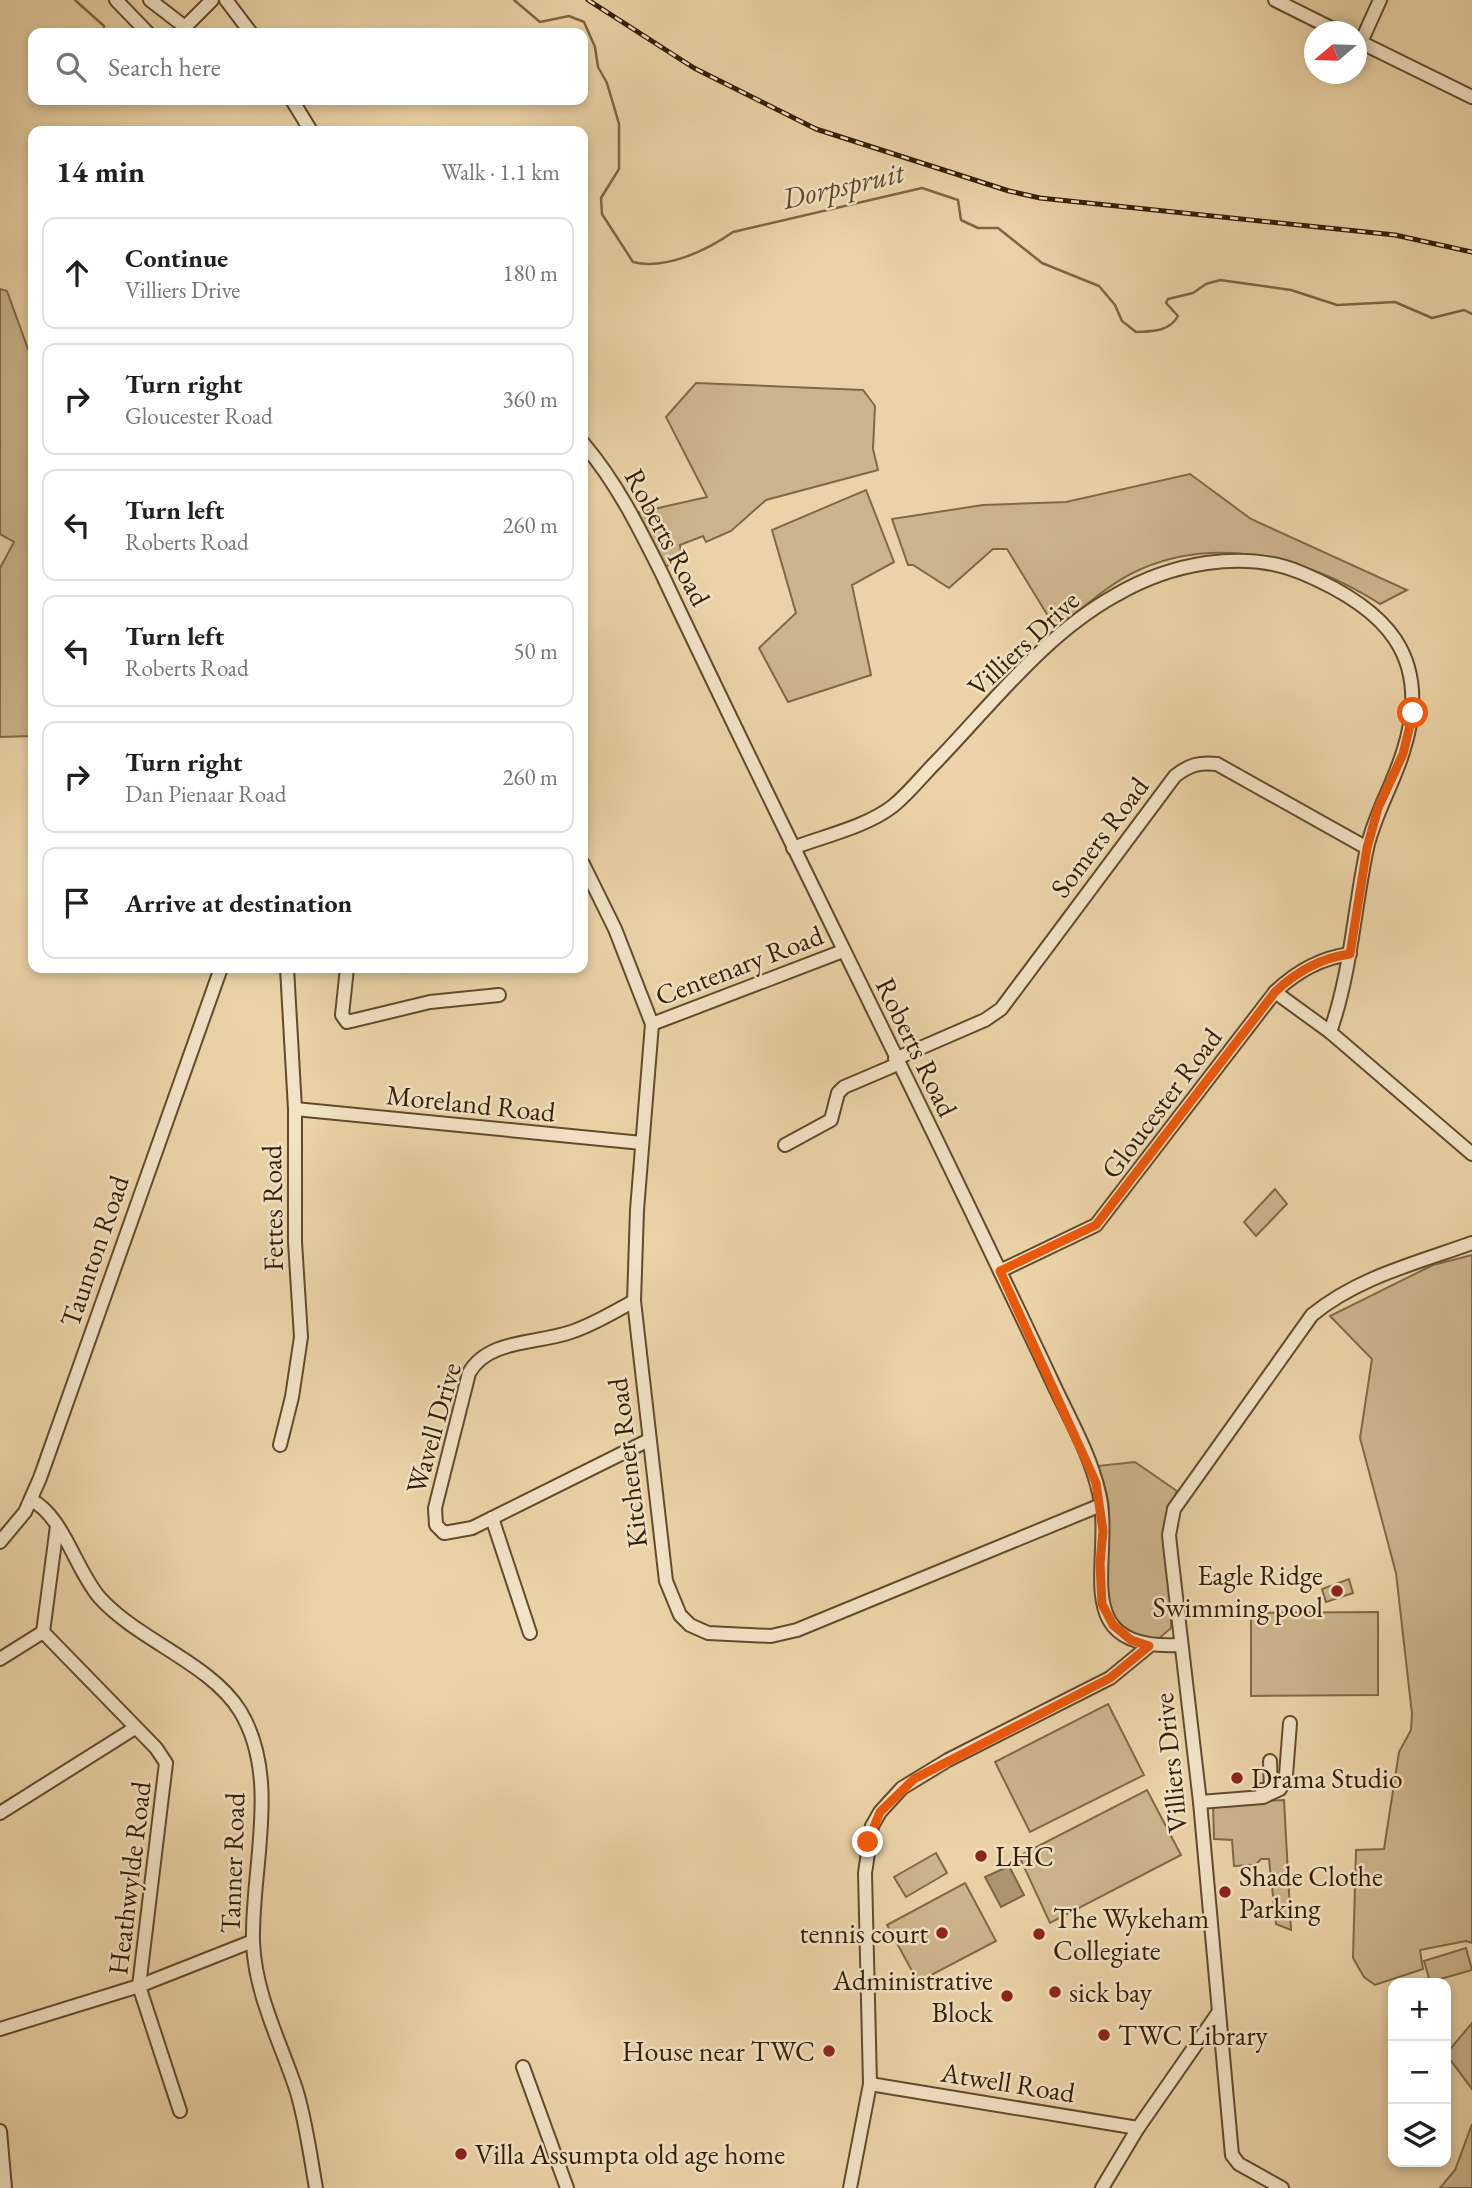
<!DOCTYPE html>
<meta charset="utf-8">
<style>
body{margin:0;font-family:"EB Garamond",serif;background:#f6f6f6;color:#202124}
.controls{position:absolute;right:21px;bottom:21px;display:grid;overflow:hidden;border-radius:14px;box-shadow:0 4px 10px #0003}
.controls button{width:63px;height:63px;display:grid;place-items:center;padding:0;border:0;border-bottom:2px solid #e0e0e0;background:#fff;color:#202124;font:35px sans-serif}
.compass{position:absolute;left:1304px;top:21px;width:63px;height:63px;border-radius:50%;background:#fff;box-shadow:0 4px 10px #0003;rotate:251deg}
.stop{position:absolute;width:21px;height:21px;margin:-16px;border:5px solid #ea580c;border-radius:50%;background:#fff}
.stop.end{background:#ea580c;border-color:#fff;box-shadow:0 2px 7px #0008}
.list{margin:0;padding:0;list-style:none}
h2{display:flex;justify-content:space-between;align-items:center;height:91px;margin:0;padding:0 28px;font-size:30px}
h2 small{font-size:23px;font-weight:400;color:#757577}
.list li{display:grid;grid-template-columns:46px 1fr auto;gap:21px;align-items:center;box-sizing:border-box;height:112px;margin:0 14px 14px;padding:0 14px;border:2px solid #e0e0e0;border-radius:14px}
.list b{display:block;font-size:26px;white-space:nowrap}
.list p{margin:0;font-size:23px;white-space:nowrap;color:#757577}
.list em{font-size:23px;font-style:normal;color:#757577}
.icon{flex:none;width:38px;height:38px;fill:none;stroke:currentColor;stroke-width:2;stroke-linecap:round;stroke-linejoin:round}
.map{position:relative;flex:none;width:1472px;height:2188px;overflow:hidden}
.search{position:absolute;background:#fff;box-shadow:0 4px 10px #0003;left:28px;top:28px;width:560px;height:77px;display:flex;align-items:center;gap:18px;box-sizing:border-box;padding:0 24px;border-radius:14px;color:#757577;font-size:26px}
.panel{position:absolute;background:#fff;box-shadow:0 4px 10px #0003;left:28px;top:126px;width:560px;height:847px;border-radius:14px}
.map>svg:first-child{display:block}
.green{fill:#ccb48b;stroke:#806946;stroke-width:2}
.water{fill:#ad956f;stroke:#7d6543;stroke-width:2}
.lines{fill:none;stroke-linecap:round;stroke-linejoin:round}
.stream{stroke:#7d6543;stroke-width:2.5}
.minor-casing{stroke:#624b2b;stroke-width:16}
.minor{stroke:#f2e2c6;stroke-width:12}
.rail-casing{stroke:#341e02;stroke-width:5}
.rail{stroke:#f2e2c6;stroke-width:2.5;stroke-dasharray:8;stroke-linecap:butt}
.route{stroke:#ea580c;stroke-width:9}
.poi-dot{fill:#8f2418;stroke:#f2e2c6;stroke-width:2.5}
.labels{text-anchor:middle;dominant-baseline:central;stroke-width:5;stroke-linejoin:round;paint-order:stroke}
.street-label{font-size:28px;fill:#341e02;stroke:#f2e2c6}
.poi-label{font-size:28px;fill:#341e02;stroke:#f2e2c6;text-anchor:start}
.water-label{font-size:30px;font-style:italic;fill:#5e4828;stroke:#f2e2c6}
</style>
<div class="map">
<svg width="1472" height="2188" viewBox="0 0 1472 2188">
<rect width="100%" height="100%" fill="#ebd3a7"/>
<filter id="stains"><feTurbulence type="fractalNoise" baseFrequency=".00286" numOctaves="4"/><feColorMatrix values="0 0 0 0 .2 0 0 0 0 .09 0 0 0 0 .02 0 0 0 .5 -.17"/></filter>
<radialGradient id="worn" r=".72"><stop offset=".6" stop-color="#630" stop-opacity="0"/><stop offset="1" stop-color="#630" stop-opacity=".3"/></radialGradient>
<g class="green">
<path d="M0 289 7 291 33 363V736L0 737V568L14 542 0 534Z"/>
<path d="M696 383 863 390 875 406 873 449 878 470 766 500 731 531 706 542 703 536 680 545 682 560 664 567 636 513 707 497 666 417Z"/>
<path d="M1190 474 1251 519 1407 590 1380 604C1311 559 1218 534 1139 570 1109 583 1081 610 1056 629L1007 549H993L949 588 913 565H908L892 519 983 505 1066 502Z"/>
<path d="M866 490 894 562 852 585 871 675 788 702 759 648 796 613 772 530Z"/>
<path d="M1275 1189 1287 1204 1256 1236 1244 1222Z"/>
<path d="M1472 1255V1943L1466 1941 1420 1950 1423 1969 1375 1985 1364 1977 1353 1958 1356 1850 1384 1849 1399 1752 1411 1730 1412 1714 1396 1573 1360 1438 1372 1359 1330 1316 1433 1265Z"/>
<path d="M1135 1462 1177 1491 1170 1505 1171 1628 1156 1641C1085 1623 1107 1573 1109 1518 1110 1499 1104 1483 1097 1466Z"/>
<path d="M1349 1579 1353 1593 1326 1602 1322 1589Z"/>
<path d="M1378 1612V1695L1251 1696V1613Z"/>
<path d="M1108 1704 1144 1775 1030 1832 995 1762Z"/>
<path d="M1147 1790 1181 1855 1050 1923 1019 1856Z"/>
<path d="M1284 1800 1291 1930 1276 1924 1269 1859H1261L1255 1865 1234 1866 1232 1840 1214 1839 1213 1804Z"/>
<path d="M936 1853 947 1873 906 1897 894 1877Z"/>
<path d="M965 1883 996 1941 918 1982 887 1925Z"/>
<path d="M1466 1948 1472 1970 1430 1982 1424 1961Z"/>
<path d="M1472 2023V2089L1446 2054Z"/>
<path d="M1472 2124V2188H1440L1455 2170Z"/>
</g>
<path class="water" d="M1009 1866 1024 1895 1001 1907 985 1877Z"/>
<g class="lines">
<g class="stream">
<path d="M75 0 104 26V33"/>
<path d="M514 0 540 22 569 16 584 22 595 47 598 67 607 83 619 124V169L601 198 602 214 633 262C665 270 706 251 733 232L922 188 958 200 961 220 978 228H998L1042 263 1099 286 1115 305 1122 321 1136 332C1152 331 1169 332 1178 316L1166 303 1168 299 1193 293 1206 284 1220 280 1291 290 1337 305 1395 302 1432 318 1464 310 1472 314"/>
</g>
<defs>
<g id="minor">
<path d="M116 0 148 33"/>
<path d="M150 0 185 27 212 0"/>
<path d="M226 0 251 33"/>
<path d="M1275 0 1339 32"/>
<path d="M1356 40 1472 97"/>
<path d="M1361 42 1380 0"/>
<path d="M292 100 311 131"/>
<path d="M583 443C617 483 639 528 662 574 789 844 925 1109 1051 1379 1068 1416 1090 1453 1099 1493 1115 1560 1064 1652 1181 1645"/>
<path d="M793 848C824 836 866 827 893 806 909 793 922 776 937 761 992 704 1045 634 1116 595 1169 564 1243 548 1302 573 1385 608 1434 656 1403 752 1393 785 1375 813 1367 848 1354 909 1351 973 1330 1032"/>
<path d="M583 864 615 929 652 1024 637 1210 634 1301 666 1581 680 1615 690 1625 708 1633 771 1636 797 1630 1101 1505"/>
<path d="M347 968 342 1015 347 1022 430 1002 499 995"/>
<path d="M1275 992 1330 1032 1472 1154"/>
<path d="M652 1024 843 951"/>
<path d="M895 1059 985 1020 1001 1009 1175 776C1189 765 1199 762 1217 764L1367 848"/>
<path d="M295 1109 642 1143"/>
<path d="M785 1145 831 1120 838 1093 844 1087 898 1064"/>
<path d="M1000 1271 1096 1225 1275 992C1296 972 1320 958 1350 954"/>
<path d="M634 1301C614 1312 593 1325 571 1332 537 1344 488 1339 469 1373L435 1508 436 1525 444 1533 472 1528 649 1440"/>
<path d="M280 1445 292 1397 301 1337 295 1242V1109L287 968"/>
<path d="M31 1500C63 1515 76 1571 100 1598 139 1641 210 1663 240 1711 281 1778 251 1869 253 1942 255 1994 280 2041 296 2089 306 2121 310 2155 316 2188"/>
<path d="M492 1518 530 1633"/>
<path d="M57 1526 43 1632 156 1748 166 1763 139 1986 180 2111"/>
<path d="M0 1542 25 1512 40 1478 221 968"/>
<path d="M0 1659 43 1632"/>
<path d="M1262 1790H1271L1270 1761"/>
<path d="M1200 1802 1263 1797 1280 1789 1286 1775 1290 1723"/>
<path d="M0 1813 135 1728"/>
<path d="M0 2029 139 1986 253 1941"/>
<path d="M523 2067 567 2188"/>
<path d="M870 2084 1138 2128"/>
<path d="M0 2131 5 2188"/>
<path d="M850 2188 870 2084 865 1873 872 1826 880 1812 902 1788 948 1760 1110 1678 1149 1646"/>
<path d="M1102 2188 1138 2128 1218 2013"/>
<path d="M1282 2188 1239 2164 1232 2155 1200 1802 1171 1554 1169 1535 1174 1509 1312 1315C1358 1277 1417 1263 1472 1243"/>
</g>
</defs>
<use href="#minor" class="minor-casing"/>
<use href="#minor" class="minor"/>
<defs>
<path id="rail" d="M588 0 694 68 816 129 1009 191 1040 198 1395 235 1472 252"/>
</defs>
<use href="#rail" class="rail-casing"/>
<use href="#rail" class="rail"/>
</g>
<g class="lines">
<path class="route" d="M868 1842 880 1812 914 1779 1110 1678 1149 1646 1131 1640 1113 1625 1102 1604 1100 1563 1103 1531 1096 1483 1000 1271 1096 1225 1275 992C1296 972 1320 958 1350 954L1367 848 1378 808 1403 754 1413 713"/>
</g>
<g class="poi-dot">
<circle cx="1337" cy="1591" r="7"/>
<circle cx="1237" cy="1778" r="7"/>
<circle cx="981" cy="1856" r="7"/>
<circle cx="1225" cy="1892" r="7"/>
<circle cx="942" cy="1933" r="7"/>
<circle cx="1039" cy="1934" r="7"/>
<circle cx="1055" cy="1992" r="7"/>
<circle cx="1007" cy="1996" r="7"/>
<circle cx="1104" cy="2035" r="7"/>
<circle cx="829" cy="2051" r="7"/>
<circle cx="461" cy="2154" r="7"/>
</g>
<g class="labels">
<g class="street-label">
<text transform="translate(668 537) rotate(62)">Roberts Road</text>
<text transform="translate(1023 643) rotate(-43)">Villiers Drive</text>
<text transform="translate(1099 837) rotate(-53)">Somers Road</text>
<text transform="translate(739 965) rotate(-21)">Centenary Road</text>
<text transform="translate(917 1047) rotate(64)">Roberts Road</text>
<text transform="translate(471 1103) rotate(6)">Moreland Road</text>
<text transform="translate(1161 1103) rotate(-53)">Gloucester Road</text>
<text transform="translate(272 1208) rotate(-91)">Fettes Road</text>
<text transform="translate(94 1251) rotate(-71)">Taunton Road</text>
<text transform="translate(433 1428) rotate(-74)">Wavell Drive</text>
<text transform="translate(627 1463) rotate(-97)">Kitchener Road</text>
<text transform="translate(1170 1763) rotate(-96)">Villiers Drive</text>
<text transform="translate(232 1863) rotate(-88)">Tanner Road</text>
<text transform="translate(129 1878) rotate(-83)">Heathwylde Road</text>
<text transform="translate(1008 2082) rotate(9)">Atwell Road</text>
</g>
<g class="poi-label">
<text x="1323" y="1575" text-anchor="end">Eagle Ridge<tspan x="1323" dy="32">Swimming pool</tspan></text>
<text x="1251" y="1778">Drama Studio</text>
<text x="995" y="1856">LHC</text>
<text x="1239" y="1876">Shade Clothe<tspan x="1239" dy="32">Parking</tspan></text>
<text x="1053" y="1918">The Wykeham<tspan x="1053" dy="32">Collegiate</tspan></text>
<text x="928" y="1933" text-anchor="end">tennis court</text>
<text x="993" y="1980" text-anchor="end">Administrative<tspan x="993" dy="32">Block</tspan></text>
<text x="1069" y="1992">sick bay</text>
<text x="1118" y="2035">TWC Library</text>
<text x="815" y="2051" text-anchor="end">House near TWC</text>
<text x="475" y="2154">Villa Assumpta old age home</text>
</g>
<g class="water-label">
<text transform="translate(843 185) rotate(-13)">Dorpspruit</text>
</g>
</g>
<rect width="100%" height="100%" filter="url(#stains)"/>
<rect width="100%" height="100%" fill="url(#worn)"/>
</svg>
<div class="controls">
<button>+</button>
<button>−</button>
<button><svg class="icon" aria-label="layers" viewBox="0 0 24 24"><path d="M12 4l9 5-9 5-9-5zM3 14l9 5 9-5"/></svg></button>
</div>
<svg class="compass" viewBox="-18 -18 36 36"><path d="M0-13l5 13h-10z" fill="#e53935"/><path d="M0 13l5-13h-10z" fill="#757577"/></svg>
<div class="stop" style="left:1413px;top:713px"></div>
<div class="stop end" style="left:868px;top:1842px"></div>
<div class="search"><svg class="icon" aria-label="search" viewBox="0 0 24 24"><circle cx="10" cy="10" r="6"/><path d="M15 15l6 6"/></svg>Search here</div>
<section class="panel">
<h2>14 min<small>Walk · 1.1 km</small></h2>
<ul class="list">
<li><svg class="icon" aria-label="ahead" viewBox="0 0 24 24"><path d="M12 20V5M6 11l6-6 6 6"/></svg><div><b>Continue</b><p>Villiers Drive</p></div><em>180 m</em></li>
<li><svg class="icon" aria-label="right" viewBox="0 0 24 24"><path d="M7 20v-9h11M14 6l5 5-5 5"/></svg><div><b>Turn right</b><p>Gloucester Road</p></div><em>360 m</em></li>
<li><svg class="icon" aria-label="left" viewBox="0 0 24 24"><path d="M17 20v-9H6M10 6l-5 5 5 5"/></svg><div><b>Turn left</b><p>Roberts Road</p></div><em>260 m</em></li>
<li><svg class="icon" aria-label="left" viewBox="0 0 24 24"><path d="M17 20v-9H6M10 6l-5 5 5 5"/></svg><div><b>Turn left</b><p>Roberts Road</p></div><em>50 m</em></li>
<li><svg class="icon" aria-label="right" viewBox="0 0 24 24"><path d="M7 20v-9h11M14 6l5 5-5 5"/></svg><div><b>Turn right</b><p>Dan Pienaar Road</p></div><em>260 m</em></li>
<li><svg class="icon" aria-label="arrive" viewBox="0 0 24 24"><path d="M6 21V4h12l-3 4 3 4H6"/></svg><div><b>Arrive at destination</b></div></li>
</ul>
</section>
</div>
